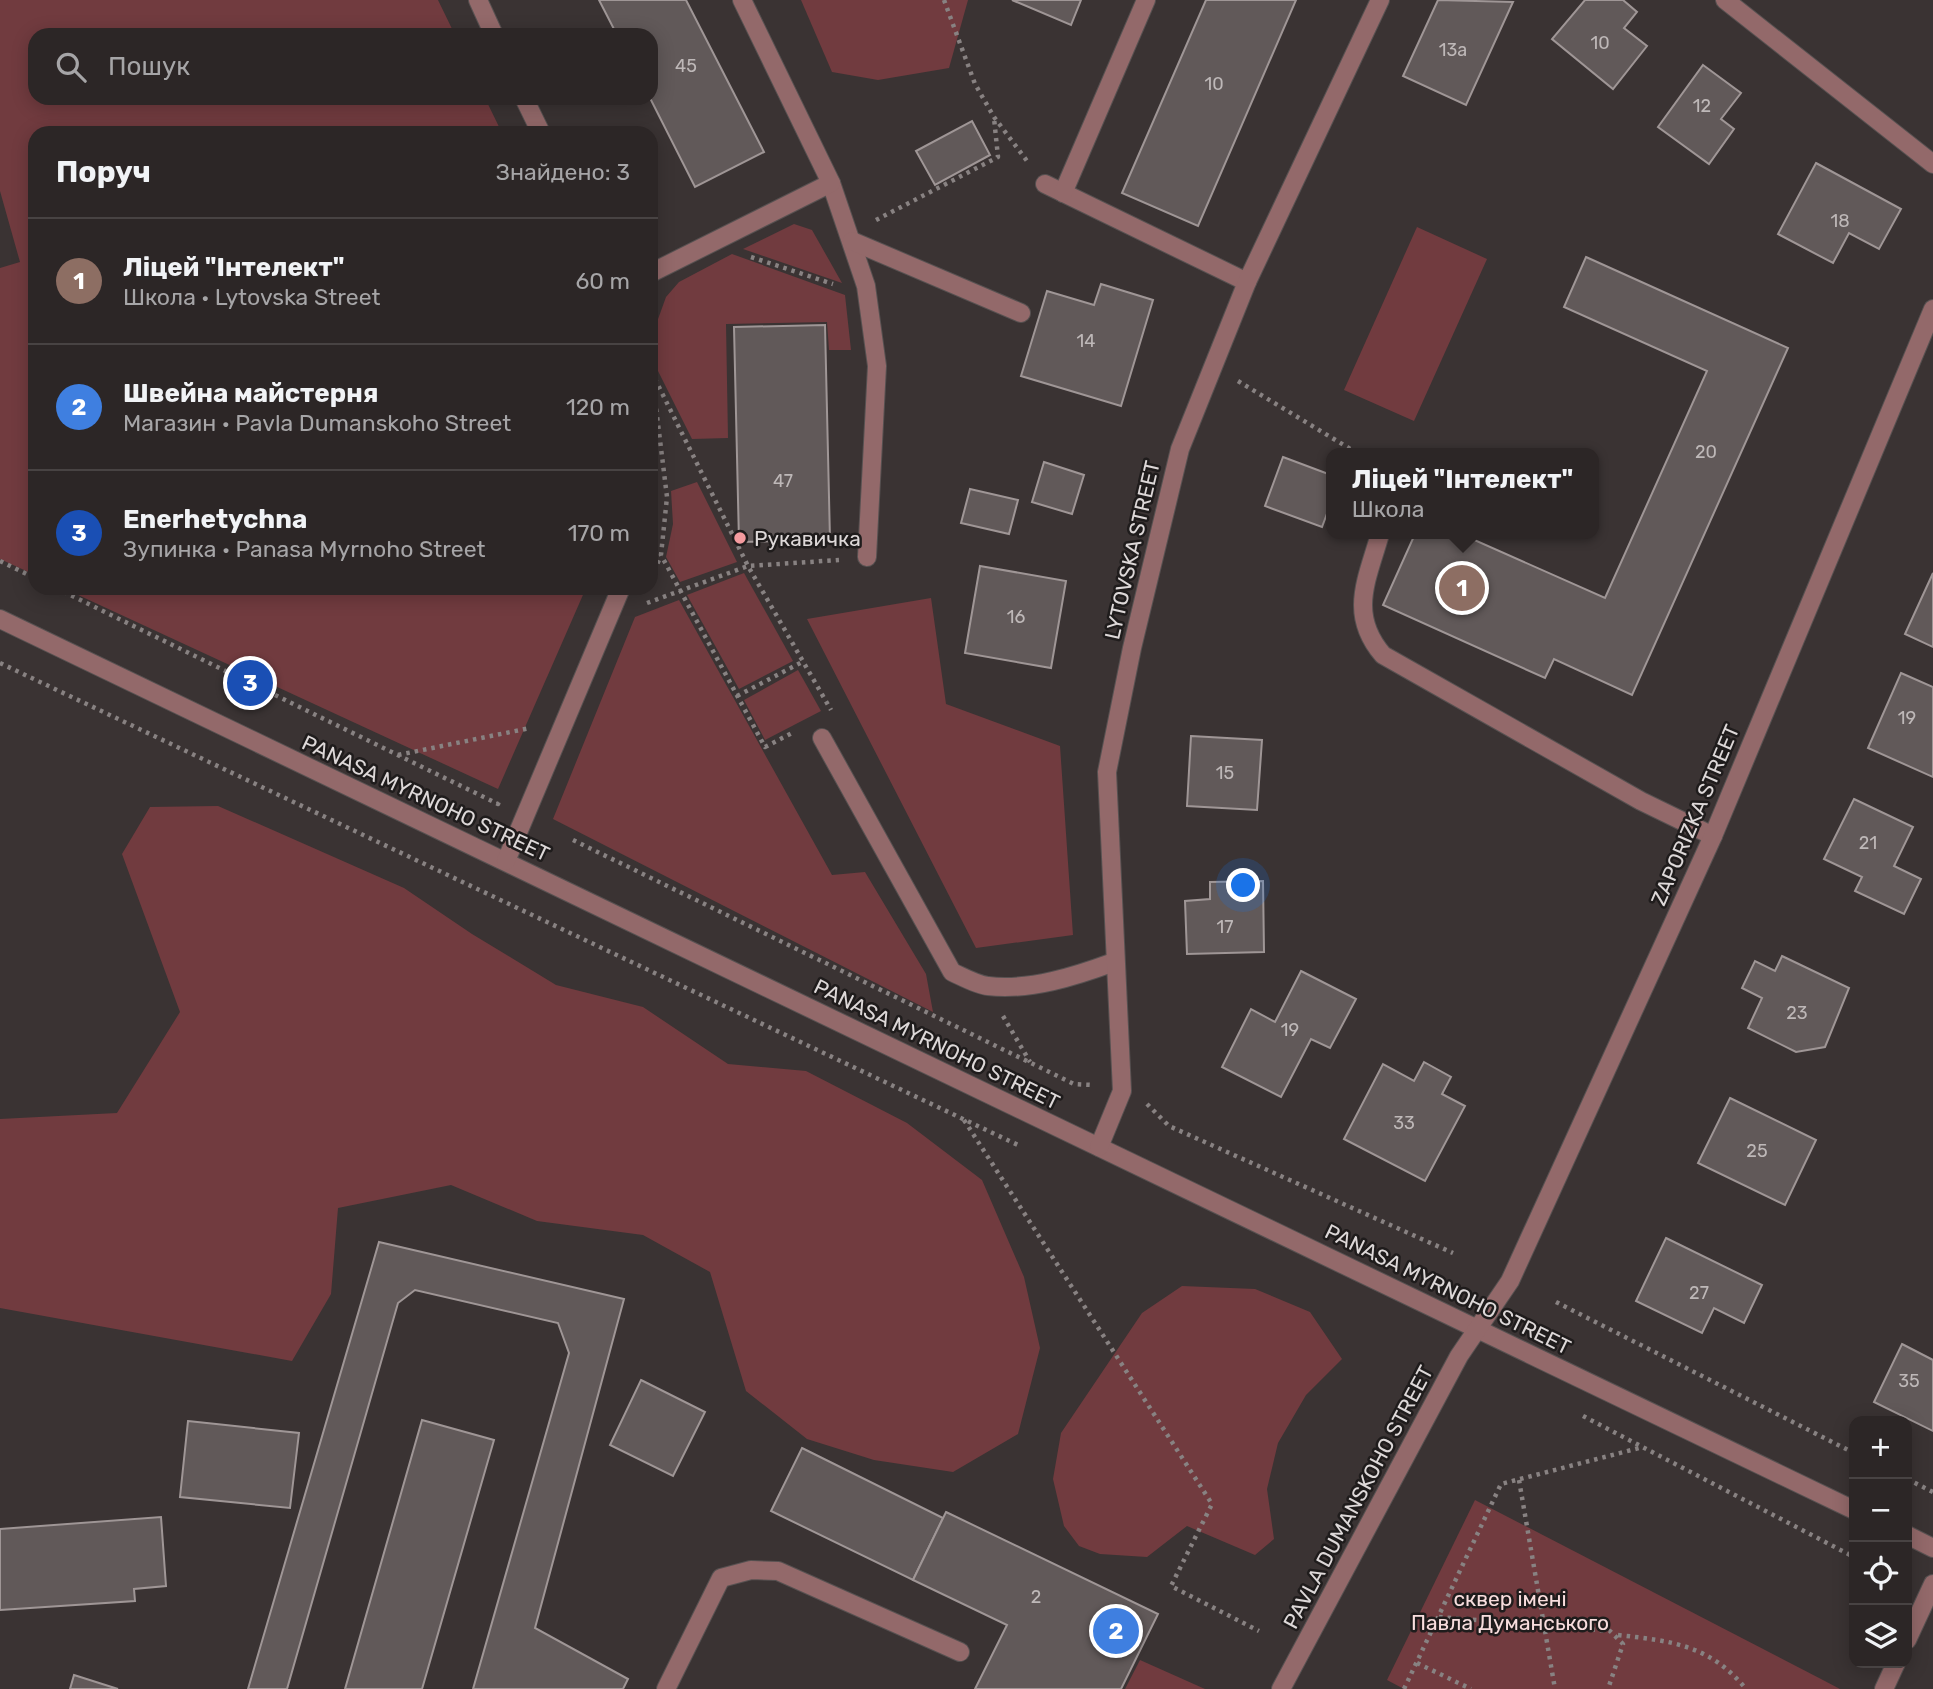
<!DOCTYPE html>
<html lang="uk">
<meta charset="utf-8">
<style>
body{margin:0;font-family:Rubik,sans-serif;background:#383232;color:#f1f3f6}
.controls{position:absolute;right:21px;bottom:21px;display:grid;overflow:hidden;border-radius:14px;box-shadow:0 4px 18px #0003}
.controls button{width:63px;height:63px;display:grid;place-items:center;padding:0;border:0;border-bottom:2px solid #484343;background:#2c2626;color:#f1f3f6;font:35px sans-serif}
.you{position:absolute;left:1244px;top:886px;width:24px;height:24px;margin:-18px;border:5px solid #fff;border-radius:50%;background:#1a73e8;box-shadow:0 0 0 10px #1a73e833}
.badge{display:grid;place-items:center;width:46px;height:46px;border-radius:50%;background:#1a73e8;color:#fff;font-size:23px;font-weight:700}
.pin{position:absolute;translate:-50% -50%;border:4px solid #fff;box-shadow:0 2px 7px #0006}
.popup{position:absolute;left:1326px;top:448px;width:273px;height:91px;box-sizing:border-box;display:grid;place-content:center;border-radius:14px;background:#2c2626;filter:drop-shadow(0 2px 5px #0005);font-size:23px;white-space:nowrap;color:#a6a5a7}
.popup b{font-size:26px;color:#f1f3f6}
.popup::after{content:'';position:absolute;left:50%;top:100%;margin-left:-14px;border:14px solid transparent;border-top-color:#2c2626}
.list{margin:0;padding:0;list-style:none}
h2{display:flex;justify-content:space-between;align-items:center;height:91px;margin:0;padding:0 28px;font-size:30px}
h2 small{font-size:23px;font-weight:400;color:#a6a5a7}
.list li{display:grid;grid-template-columns:46px 1fr auto;gap:21px;align-items:center;box-sizing:border-box;height:126px;padding:0 28px;border-top:2px solid #484343}
.list b{display:block;font-size:26px;white-space:nowrap}
.list p{margin:0;font-size:23px;white-space:nowrap;color:#a6a5a7}
.list em{font-size:23px;font-style:normal;color:#a6a5a7}
.icon{flex:none;width:38px;height:38px;fill:none;stroke:currentColor;stroke-width:2;stroke-linecap:round;stroke-linejoin:round}
.map{position:relative;flex:none;width:1933px;height:1689px;overflow:hidden}
.search{position:absolute;background:#2c2626;box-shadow:0 4px 18px #0003;left:28px;top:28px;width:630px;height:77px;display:flex;align-items:center;gap:18px;box-sizing:border-box;padding:0 24px;border-radius:21px;color:#a6a5a7;font-size:26px}
.panel{position:absolute;background:#2c2626;box-shadow:0 4px 18px #0003;left:28px;top:126px;width:630px;height:469px;border-radius:21px}
.map>svg:first-child{display:block}
.green{fill:#713b3f}
.building{fill:#615959;stroke:#9f9696;stroke-width:2}
.lines{fill:none;stroke-linecap:round;stroke-linejoin:round}
.minor-casing{stroke:#575151;stroke-width:20}
.path{stroke:#888282;stroke-width:4.5;stroke-dasharray:3.5 5;stroke-linecap:butt}
.minor{stroke:#93696a;stroke-width:18}
.poi-dot{fill:#f49b9f;stroke:#1f1c1c;stroke-width:2.5}
.labels{text-anchor:middle;dominant-baseline:central;stroke-width:5;stroke-linejoin:round;paint-order:stroke}
.number-label{font-size:18px;fill:#beb8b8}
.poi-label{font-size:21px;fill:#ddd8d8;stroke:#1f1c1c;text-anchor:start}
.street-label{font-size:21px;fill:#ddd8d8;stroke:#1f1c1c}
.park-label{font-size:21px;fill:#f8dddd;stroke:#1f1c1c}
</style>
<div class="map">
<svg width="1933" height="1689" viewBox="0 0 1933 1689">
<rect width="100%" height="100%" fill="#3a3333"/>
<g class="green">
<path d="M0 0H438L455 35H35V98H485L502 133H35V575L0 559V268L20 262 0 191Z"/>
<path d="M801 0H968L949 68 878 80 832 72Z"/>
<path d="M794 224 812 230 842 283 743 249Z"/>
<path d="M1417 227 1487 259 1414 421 1344 390Z"/>
<path d="M732 254 845 295 851 350H829L827 322 726 324 728 438 692 439 657 369 653 333 666 297 679 282Z"/>
<path d="M697 482 737 562 680 582 666 557 673 524 671 491Z"/>
<path d="M744 573 793 661 739 689 687 595Z"/>
<path d="M63 588H586L498 789Z"/>
<path d="M931 598 946 704 1060 746 1073 935 976 948 807 619Z"/>
<path d="M679 600 832 875 865 872 926 974 933 1012 553 819 635 617Z"/>
<path d="M798 670 821 711 765 740 744 700Z"/>
<path d="M218 806 404 888 472 934 556 985 643 1007 728 1064 806 1071 907 1123 982 1180 1024 1277 1040 1348 1018 1434 953 1472 874 1460 807 1439 746 1391 710 1272 643 1235 537 1221 451 1185 338 1208 331 1294 292 1361 0 1308V1119L117 1113 180 1012 122 854 150 807Z"/>
<path d="M1182 1286 1255 1289 1310 1312 1342 1359 1306 1395 1278 1443 1267 1489 1274 1539 1255 1555 1187 1526 1147 1557 1100 1554 1079 1546 1064 1526 1053 1479 1061 1433 1142 1313Z"/>
<path d="M1475 1500 1821 1679 1840 1689H1404L1387 1680Z"/>
<path d="M1140 1660 1205 1689H1125Z"/>
</g>
<g class="building">
<path d="M599 0H686L764 152 695 187 650 98 651 35H617Z"/>
<path d="M1012 0H1081L1071 25Z"/>
<path d="M1206 0H1296L1198 226 1122 193Z"/>
<path d="M1438 0 1513 2 1466 105 1403 76Z"/>
<path d="M1585 0H1623L1637 12 1624 28 1647 46 1613 89 1552 39Z"/>
<path d="M1703 65 1741 93 1721 119 1734 129 1709 164 1658 127Z"/>
<path d="M972 121 990 155 935 185 916 151Z"/>
<path d="M1816 163 1901 209 1879 249 1849 233 1833 263 1778 234Z"/>
<path d="M1586 257 1788 348 1632 695 1554 659 1545 678 1383 605 1415 534H1461L1605 598 1707 371 1564 307Z"/>
<path d="M1101 284 1153 300 1121 406 1021 376 1047 291 1094 305Z"/>
<path d="M825 325 830 540 739 542 734 327Z"/>
<path d="M1283 457 1331 475V503L1322 527 1265 506Z"/>
<path d="M1044 462 1084 475 1072 514 1032 502Z"/>
<path d="M970 489 1018 500 1009 534 961 523Z"/>
<path d="M980 566 1066 581 1051 668 965 653Z"/>
<path d="M1933 573V647L1905 634Z"/>
<path d="M1901 673 1933 687V777L1868 748Z"/>
<path d="M1191 736 1262 740 1257 810 1187 806Z"/>
<path d="M1854 799 1913 827 1894 866 1921 879 1904 914 1855 891 1862 877 1824 859Z"/>
<path d="M1263 881 1264 952 1187 954 1185 901 1210 899V882Z"/>
<path d="M1782 956 1849 988 1825 1047 1796 1052 1748 1028 1762 998 1742 988 1755 961 1775 971Z"/>
<path d="M1301 971 1356 999 1330 1048 1311 1039 1281 1097 1222 1067 1251 1009 1275 1022Z"/>
<path d="M1424 1062 1451 1077 1442 1094 1465 1106 1425 1181 1344 1139 1383 1064 1414 1081Z"/>
<path d="M1730 1098 1816 1140 1785 1205 1698 1163Z"/>
<path d="M1666 1238 1762 1285 1744 1323 1714 1308 1702 1333 1636 1301Z"/>
<path d="M379 1242 624 1299 535 1628 628 1679 623 1689H473L569 1353 558 1323 415 1290 398 1303 287 1689H248Z"/>
<path d="M1902 1344 1933 1360V1431L1874 1402Z"/>
<path d="M641 1380 705 1412 673 1476 610 1445Z"/>
<path d="M422 1420 494 1440 422 1689H345Z"/>
<path d="M188 1421 299 1433 290 1508 180 1497Z"/>
<path d="M802 1448 943 1518 913 1580 771 1511Z"/>
<path d="M946 1512 1158 1614 1121 1689H975L1007 1625 913 1580Z"/>
<path d="M161 1517 166 1586 134 1589 135 1601 0 1610V1529Z"/>
<path d="M74 1675 118 1689H70Z"/>
</g>
<g class="lines">
<defs>
<g id="minor">
<path d="M478 0 494 35"/>
<path d="M1725 0 1933 164"/>
<path d="M524 98 541 133"/>
<path d="M831 183 866 286 877 366 867 557"/>
<path d="M1045 184 1247 282"/>
<path d="M1063 193 1146 0"/>
<path d="M852 241 1021 313"/>
<path d="M651 273 831 183 742 0"/>
<path d="M1380 534C1367 580 1348 614 1383 655L1641 801 1713 836"/>
<path d="M0 619 1854 1510"/>
<path d="M822 738 952 972C963 977 977 985 988 986 1030 991 1076 976 1114 962"/>
<path d="M506 861 621 588"/>
<path d="M1099 1147 1122 1091 1107 772 1132 648 1180 449 1247 282 1380 0"/>
<path d="M1907 1535 1933 1548"/>
<path d="M1907 1640 1933 1584"/>
<path d="M666 1689 721 1578 751 1570 778 1571 960 1652"/>
<path d="M1281 1689 1459 1356 1510 1281 1713 836 1933 309"/>
<path d="M1884 1689 1896 1663"/>
</g>
</defs>
<use href="#minor" class="minor-casing"/>
<g class="path">
<path d="M944 0 975 84 994 117 1027 161"/>
<path d="M876 220 998 157 994 118"/>
<path d="M751 257 833 284"/>
<path d="M651 371 748 566 831 710"/>
<path d="M652 375 667 497 661 555 765 747 794 732"/>
<path d="M1238 381 1357 453"/>
<path d="M0 561 35 578"/>
<path d="M651 579 661 555"/>
<path d="M56 588 250 683"/>
<path d="M647 603 748 566 839 560"/>
<path d="M0 663 1018 1145"/>
<path d="M275 695 498 804 499 801"/>
<path d="M737 696 804 661"/>
<path d="M398 755 530 728"/>
<path d="M573 840 1074 1084 1093 1085"/>
<path d="M1003 1016 1030 1062"/>
<path d="M1147 1104 1169 1126 1453 1253"/>
<path d="M964 1120 1212 1504 1171 1586 1259 1631"/>
<path d="M1556 1302 1854 1453"/>
<path d="M1583 1416 1854 1557"/>
<path d="M1907 1479 1933 1492"/>
<path d="M1519 1480 1555 1689"/>
<path d="M1439 1617 1610 1631 1623 1644 1608 1689"/>
<path d="M1618 1635C1672 1641 1710 1645 1746 1689"/>
<path d="M1417 1663 1471 1689"/>
<path d="M1404 1689 1501 1484 1643 1447"/>
</g>
<use href="#minor" class="minor"/>
</g>
<circle class="poi-dot" cx="740" cy="538" r="7"/>
<g class="labels">
<g class="number-label">
<text x="1600" y="43">10</text>
<text x="1453" y="50">13а</text>
<text x="686" y="66">45</text>
<text x="1214" y="84">10</text>
<text x="1702" y="106">12</text>
<text x="1840" y="221">18</text>
<text x="1086" y="341">14</text>
<text x="1706" y="452">20</text>
<text x="783" y="481">47</text>
<text x="1016" y="617">16</text>
<text x="1907" y="718">19</text>
<text x="1225" y="773">15</text>
<text x="1868" y="843">21</text>
<text x="1225" y="927">17</text>
<text x="1797" y="1013">23</text>
<text x="1290" y="1030">19</text>
<text x="1404" y="1123">33</text>
<text x="1757" y="1151">25</text>
<text x="1699" y="1293">27</text>
<text x="1909" y="1381">35</text>
<text x="1036" y="1597">2</text>
</g>
<g class="poi-label">
<text x="754" y="538">Рукавичка</text>
</g>
<g class="street-label">
<text transform="translate(1132 550) rotate(-77)">LYTOVSKA STREET</text>
<text transform="translate(426 798) rotate(25)">PANASA MYRNOHO STREET</text>
<text transform="translate(1695 815) rotate(-67)">ZAPORIZKA STREET</text>
<text transform="translate(937 1044) rotate(26)">PANASA MYRNOHO STREET</text>
<text transform="translate(1448 1289) rotate(26)">PANASA MYRNOHO STREET</text>
<text transform="translate(1358 1497) rotate(-62)">PAVLA DUMANSKOHO STREET</text>
</g>
<g class="park-label">
<text x="1510" y="1598">сквер імені<tspan x="1510" dy="24">Павла Думанського</tspan></text>
</g>
</g>
</svg>
<div class="controls">
<button>+</button>
<button>−</button>
<button><svg class="icon" aria-label="locate" viewBox="0 0 24 24"><circle cx="12" cy="12" r="6"/><path d="M12 2v4M12 18v4M2 12h4M18 12h4"/></svg></button>
<button><svg class="icon" aria-label="layers" viewBox="0 0 24 24"><path d="M12 4l9 5-9 5-9-5zM3 14l9 5 9-5"/></svg></button>
</div>
<div class="you"></div>
<div class="pin badge" style="left:1462px;top:588px;background:#8d6e63">1</div>
<div class="popup"><b>Ліцей &quot;Інтелект&quot;</b>Школа</div>
<div class="pin badge" style="left:1116px;top:1631px;background:#3f7fe0">2</div>
<div class="pin badge" style="left:250px;top:683px;background:#1a4fb4">3</div>
<div class="search"><svg class="icon" aria-label="search" viewBox="0 0 24 24"><circle cx="10" cy="10" r="6"/><path d="M15 15l6 6"/></svg>Пошук</div>
<section class="panel">
<h2>Поруч<small>Знайдено: 3</small></h2>
<ul class="list">
<li><span class="badge" style="background:#8d6e63">1</span><div><b>Ліцей &quot;Інтелект&quot;</b><p>Школа · Lytovska Street</p></div><em>60 m</em></li>
<li><span class="badge" style="background:#3f7fe0">2</span><div><b>Швейна майстерня</b><p>Магазин · Pavla Dumanskoho Street</p></div><em>120 m</em></li>
<li><span class="badge" style="background:#1a4fb4">3</span><div><b>Enerhetychna</b><p>Зупинка · Panasa Myrnoho Street</p></div><em>170 m</em></li>
</ul>
</section>
</div>
